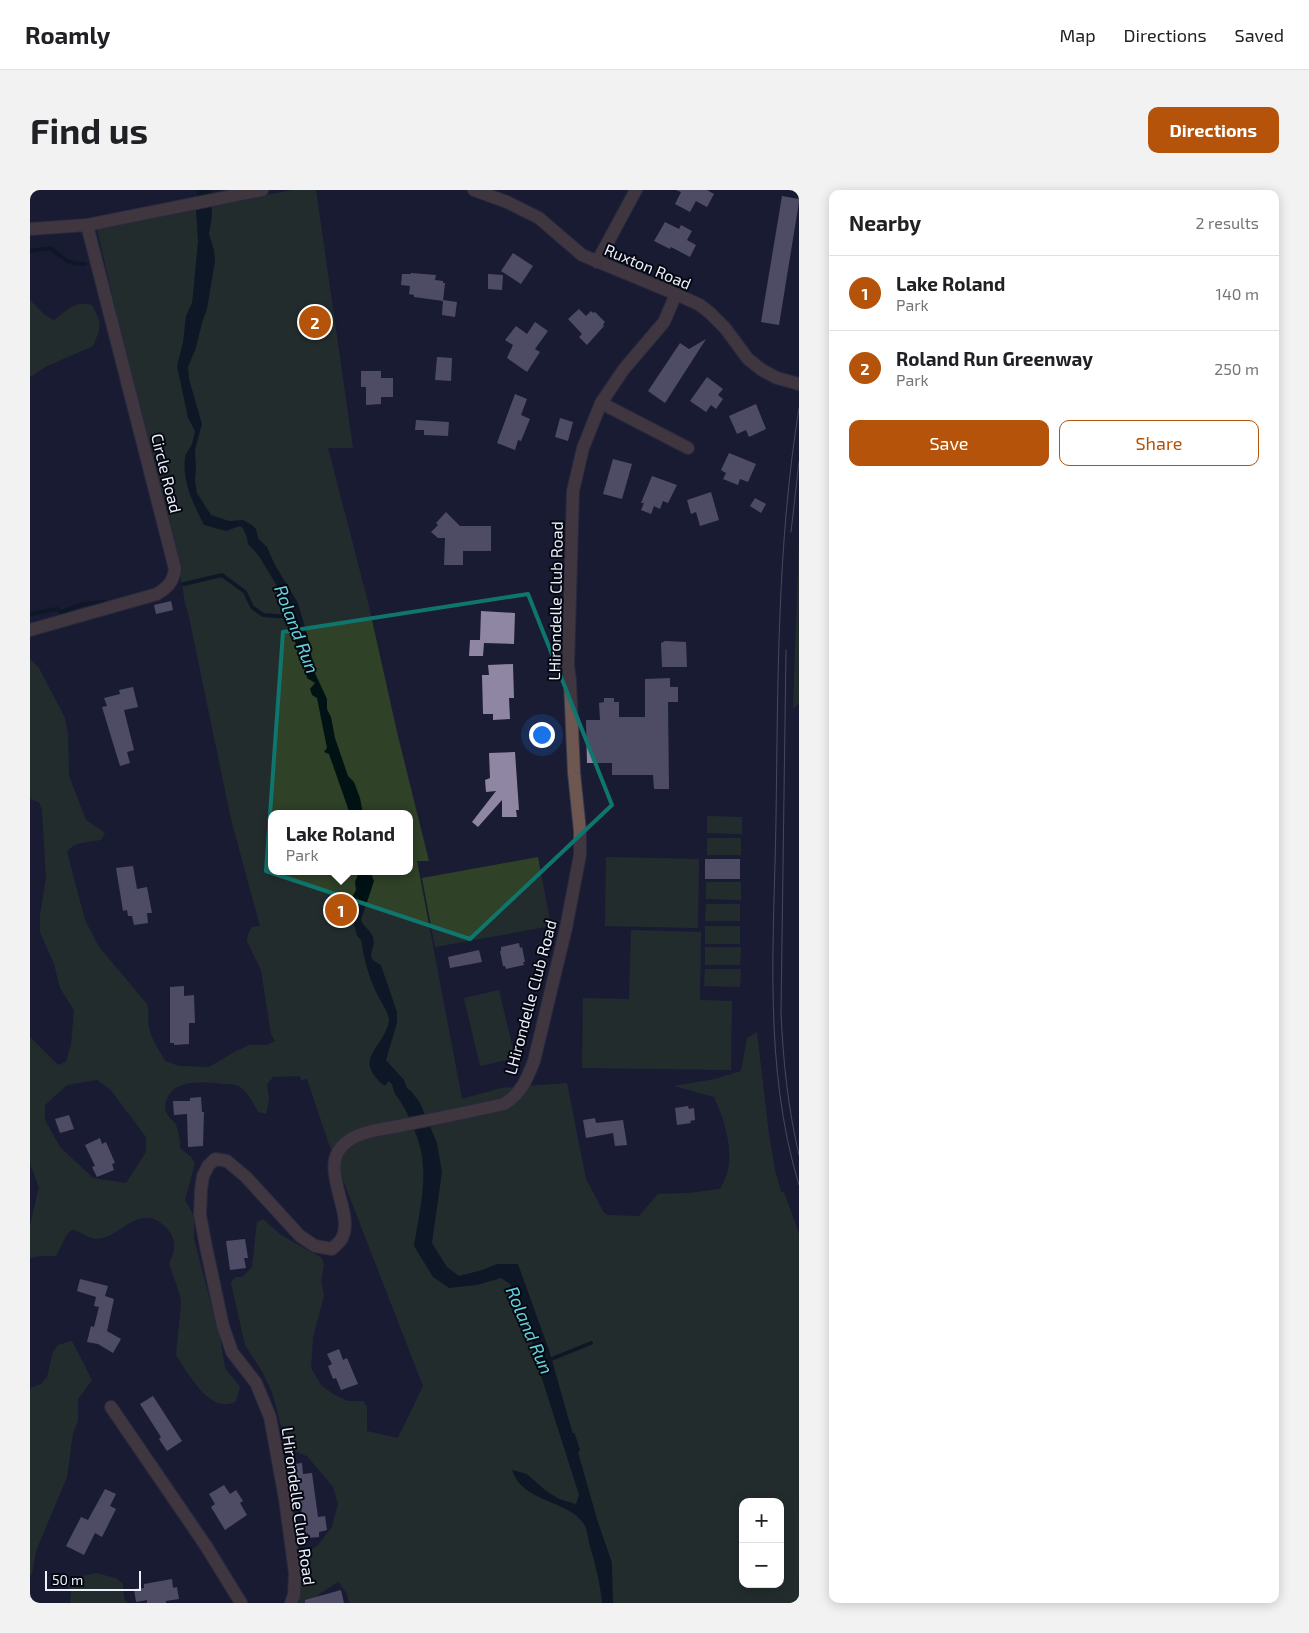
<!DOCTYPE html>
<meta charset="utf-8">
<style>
body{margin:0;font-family:"Exo 2",sans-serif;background:#f2f2f2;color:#202124}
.controls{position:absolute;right:15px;bottom:15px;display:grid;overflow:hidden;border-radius:10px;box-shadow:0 2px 12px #0003}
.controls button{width:45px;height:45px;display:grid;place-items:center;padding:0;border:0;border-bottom:1px solid #e0e0e0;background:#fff;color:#202124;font:25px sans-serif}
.scale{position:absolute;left:15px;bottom:12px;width:96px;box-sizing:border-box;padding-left:5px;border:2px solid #eceffc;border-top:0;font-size:14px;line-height:18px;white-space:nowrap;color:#eceffc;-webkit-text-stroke:4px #060811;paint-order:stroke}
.you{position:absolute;left:511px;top:544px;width:18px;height:18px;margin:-12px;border:4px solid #fff;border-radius:50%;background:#1a73e8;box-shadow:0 0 0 8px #1a73e833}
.badge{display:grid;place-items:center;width:32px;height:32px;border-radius:50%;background:#b45309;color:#fff;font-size:16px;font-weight:700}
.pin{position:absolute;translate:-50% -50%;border:2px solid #fff;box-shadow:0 1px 5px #0006}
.popup{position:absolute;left:238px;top:620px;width:145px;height:65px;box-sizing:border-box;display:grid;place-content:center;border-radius:10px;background:#fff;filter:drop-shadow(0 1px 4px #0005);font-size:16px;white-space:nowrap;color:#757577}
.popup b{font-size:19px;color:#202124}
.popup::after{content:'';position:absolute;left:50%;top:100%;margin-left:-10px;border:10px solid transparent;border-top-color:#fff}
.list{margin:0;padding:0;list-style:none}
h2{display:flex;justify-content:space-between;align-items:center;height:65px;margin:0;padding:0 20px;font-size:21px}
h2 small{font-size:16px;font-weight:400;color:#757577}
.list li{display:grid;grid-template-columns:32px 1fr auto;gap:15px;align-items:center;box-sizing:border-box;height:75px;padding:0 20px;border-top:1px solid #e0e0e0}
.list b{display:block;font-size:19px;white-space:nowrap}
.list p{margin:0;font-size:16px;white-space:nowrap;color:#757577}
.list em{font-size:16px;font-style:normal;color:#757577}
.actions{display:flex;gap:10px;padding:15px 20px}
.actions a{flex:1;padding:11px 0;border:1px solid #b45309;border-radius:10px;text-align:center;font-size:18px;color:#b45309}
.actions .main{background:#b45309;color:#fff}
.map{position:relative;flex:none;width:769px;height:1413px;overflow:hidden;border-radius:10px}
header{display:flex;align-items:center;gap:30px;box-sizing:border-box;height:70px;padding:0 25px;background:#fff;border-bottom:1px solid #e0e0e0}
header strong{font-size:24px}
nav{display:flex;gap:28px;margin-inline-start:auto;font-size:18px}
.intro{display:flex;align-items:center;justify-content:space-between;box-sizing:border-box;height:120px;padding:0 30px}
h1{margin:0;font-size:35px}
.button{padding:12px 22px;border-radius:10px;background:#b45309;color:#fff;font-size:18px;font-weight:700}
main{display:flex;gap:30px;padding:0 30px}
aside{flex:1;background:#fff;border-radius:10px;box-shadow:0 2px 12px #0003}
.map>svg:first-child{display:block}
.green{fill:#2f4127;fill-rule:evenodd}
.water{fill:#001214}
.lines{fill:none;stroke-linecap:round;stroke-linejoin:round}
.stream{stroke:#001214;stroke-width:4}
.building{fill:#8e86a3}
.minor-casing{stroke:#373a4f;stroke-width:14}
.minor{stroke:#6e5750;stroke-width:12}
.tram{stroke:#7c7f91;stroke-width:1}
.marked{fill:none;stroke:#0f766e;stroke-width:4;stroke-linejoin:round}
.labels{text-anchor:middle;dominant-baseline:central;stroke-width:4;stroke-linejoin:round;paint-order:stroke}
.street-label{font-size:16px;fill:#eceffc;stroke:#060811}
.water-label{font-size:18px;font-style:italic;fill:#63d3dc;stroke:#060811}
</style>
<header>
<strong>Roamly</strong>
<nav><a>Map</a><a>Directions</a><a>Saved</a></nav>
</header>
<div class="intro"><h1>Find us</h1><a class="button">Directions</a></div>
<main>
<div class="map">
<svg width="769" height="1413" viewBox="0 0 769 1413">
<rect width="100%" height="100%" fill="#191c33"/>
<g class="green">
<path d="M262 0H286L323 258H298L338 412 367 542 399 671H387L432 909 471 898 537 893 556 989 573 1021 577 1025 609 1026 628 1004 659 1003 690 999C693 993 697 986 698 980 703 956 694 929 684 907L644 896 685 889 711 881 717 848 727 842 739 945 745 980 751 1002H754L769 1044V1413H319L317 1404 308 1391C299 1400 288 1402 281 1413H268L272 1362 280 1361 288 1355 302 1337 308 1314 303 1297 277 1266 267 1262 256 1254 242 1202 232 1181 215 1155 201 1093 205 1087H212L222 1077 227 1032 233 1029 251 1045 292 1068 294 1075 291 1090 294 1106 283 1147 281 1178 291 1195 303 1204 318 1211H333L337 1217V1241L368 1248 393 1196 299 954 277 889 271 890 270 886 243 887 237 894 239 909 236 924 228 922C223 912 219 904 210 897 206 894 198 894 192 894 172 891 138 889 135 916 134 924 142 929 146 935 149 942 150 950 150 958L161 967 165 973 155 1010 164 1026V1049L190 1148 195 1178 210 1197 206 1211C181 1226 158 1183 146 1165L151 1115 150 1105 139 1073C145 1063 146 1054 141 1044 137 1038 134 1035 128 1031 108 1019 90 1044 72 1048 62 1051 52 1043 43 1039L37 1044 26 1066H10L0 1068V1035L9 997 0 974V847L28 875 36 872 41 855 44 820 30 798 24 774 10 742V725L16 688 12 620 9 612 0 609V469L9 478 35 528 38 544 39 586 56 630 75 643 71 650C59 652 45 651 37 662L55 730 69 757 117 814C120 823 117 829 119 838 121 849 130 861 135 871L149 876 179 877 206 861 220 855H237L245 851 241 844 231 780 217 751 218 744 222 737 230 736 201 629 158 422C154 413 154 404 152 394L113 238 67 39ZM242 624H380V681H242ZM67 890 80 899 116 947V962L96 993 63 988 30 957 15 930V915L37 895ZM713 1312H750V1394H713Z"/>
<path d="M0 110 16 126 24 130C38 120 44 110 62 115 72 135 72 135 63 156L15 177 0 187Z"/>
<path d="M769 349V514L763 518Z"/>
<path d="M677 626 712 627V644L677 643Z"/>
<rect x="677" y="648" width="34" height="17"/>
<path d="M508 667 521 736 405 757 392 688Z"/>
<path d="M576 667 669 669 668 738 575 736Z"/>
<path d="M676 692H711V710L676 709Z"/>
<path d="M676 714H710V731H675Z"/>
<rect x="675" y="736" width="35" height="18"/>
<path d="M601 740 671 742 670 810 702 811 701 880 552 878 553 808 599 809Z"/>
<path d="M675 757H711L710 775H675Z"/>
<path d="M675 779H711L710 797 674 796Z"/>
<path d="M469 800 485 868 450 876 434 808Z"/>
<path d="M42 1151 62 1190 48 1209V1231L43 1243 37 1287 6 1361 2 1383 0 1386V1198L11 1194 17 1187 23 1162 28 1155Z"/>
<path d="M65 1383 86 1388 93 1394 94 1408 97 1413H40L41 1402 37 1395 41 1389Z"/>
</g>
<g class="water">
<path d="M167 0H181L182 26 179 44 184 60 185 71 177 119 172 133 166 158 158 177 159 189 172 234 165 260 166 278 165 290 167 303 181 325 199 331 213 330 222 335 226 339 228 348 237 357 245 375 268 413 279 452 284 481 297 509V519L301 527 305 548 318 586 324 592 330 608 333 624H320L299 564 294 562 297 558 287 508 282 505 280 499 285 493 277 488 274 471 269 465 250 401 229 366 218 354 217 348 213 338 210 336 196 341 174 335C163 313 152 292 155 267 156 262 159 260 161 256 163 252 164 245 165 241L158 228 147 176 153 152 156 126 162 113 164 94 168 51 166 21Z"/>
<path d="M328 681H340L344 691 331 730C334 737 340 740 343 747 347 761 332 766 351 775L367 822V833L356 870 374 890 377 898 382 902 390 913 407 953 412 982 402 1053 417 1077 429 1086 452 1080 467 1074H488L519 1160 567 1329 582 1373 583 1413H572C570 1392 565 1373 559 1353 558 1347 557 1339 554 1334 537 1309 492 1313 482 1280L497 1284 515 1300 529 1309 546 1314 549 1305 506 1170 500 1140 480 1094 471 1088 447 1095 419 1098 403 1087 384 1056C390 1016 401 980 385 942 381 932 377 922 372 914 366 904 364 905 362 894L358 891 356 895H353C325 870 348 861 357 838 358 835 359 833 359 830 358 821 352 814 348 806 339 789 334 769 331 750L327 746 319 714 326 700 325 692 328 684Z"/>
</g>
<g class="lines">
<g class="stream">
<path d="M0 61 20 58C34 68 37 75 55 74"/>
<path d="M154 394 192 385 215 402 222 417 233 425 263 427"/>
<path d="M0 424 27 419 31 422 54 414 76 412"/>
<path d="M519 1170 561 1153"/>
<path d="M543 1245 548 1260"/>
</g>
</g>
<g class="building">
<path d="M646 0H677L684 4 677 17 666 11 660 22 645 14 651 2Z"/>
<path d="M752 6 769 9V12L749 135 731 132Z"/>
<path d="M635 32 649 39 651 35 662 41 657 50 666 55 660 67 641 57 640 59 624 51Z"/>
<path d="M483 63 503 76 491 94 471 81Z"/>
<path d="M381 83 406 85 405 90 413 91V93H415L413 111 384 107V105L379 104 380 96 371 95 372 84H381Z"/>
<path d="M458 84 473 85 472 100 458 99Z"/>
<path d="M413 110 427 112 425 127 412 125Z"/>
<path d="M549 119 556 126 561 121 563 123 565 122 575 132 573 134 574 136 557 155 549 147 552 144 538 129Z"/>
<path d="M505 132 518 141 505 159 510 162 497 182 477 168 483 155 475 150 486 136 497 144Z"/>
<path d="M676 149 635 213 618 201 650 153 659 159Z"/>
<path d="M407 167 422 168 421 191 405 190Z"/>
<path d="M331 181H351V188H363V207H351V214L336 215V197H331Z"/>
<path d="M677 187 693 199 688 205 693 209 686 219 681 215 676 222 660 211Z"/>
<path d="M485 204 497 209 491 225 500 229 491 251 488 250 485 260 467 253Z"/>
<path d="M726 214 736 239 719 247 716 240 707 244 699 226Z"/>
<path d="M530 228 543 232 538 251 525 247Z"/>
<path d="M386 230 419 232 418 246 394 245V240H385Z"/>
<path d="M699 263 726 274 718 292 710 289 708 295 693 289 696 283 691 280Z"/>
<path d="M583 269 602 274 592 309 573 304Z"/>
<path d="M622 286 647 295 638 313 633 311 630 319 624 316 621 324 611 320 614 313H611Z"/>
<path d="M681 302 689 330 670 336 666 322 661 324 657 310Z"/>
<path d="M725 308 736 314 731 323 720 316Z"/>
<path d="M416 322 430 336H461V361H433V375H414L415 348H408L401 342 408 335 406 333Z"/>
<path d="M141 411 143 420 126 424 124 415Z"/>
<path d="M451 421 485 423 484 454 454 453 453 466H439L440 450H450Z"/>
<path d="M635 451 656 452 657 477H632L631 453Z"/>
<path d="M483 474 484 508H479L480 529 463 530V524H453L452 485H459L458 475Z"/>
<path d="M640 488V497H648V512H638L639 599H624L623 585H582V573H557L556 530H570L569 513 574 512V508H584V512H589V527H615V489Z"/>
<path d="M103 497 108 517 94 520 104 560 97 562 100 573 90 576 72 517 77 516 74 508 90 504 89 500Z"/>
<path d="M485 562 489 620H486L487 627H472V610L448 637 442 632 466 601 456 602 455 590 460 588 459 563Z"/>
<rect x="675" y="669" width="35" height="20"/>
<path d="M103 676 107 699 117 697 122 723H117L118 733 104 735 102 726H98L97 720 93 721 86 678Z"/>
<path d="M489 753 490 758 492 757 495 772H493L494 775 476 779 475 776H473L470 761H471V757Z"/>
<path d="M449 760 452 772 420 778 418 767Z"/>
<path d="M154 796V806L164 805 165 833H159V854L144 855V853H140V797Z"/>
<path d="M171 907 172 922H174L173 956 158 957 157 924 144 925 143 911H160V908Z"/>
<path d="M658 916 659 919 664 918 665 930 660 931 661 933 647 935 645 918Z"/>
<path d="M39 925 44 939 30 943 25 929Z"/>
<path d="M565 928 566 933 593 930 597 955 585 956 583 943 556 948 553 930Z"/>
<path d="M70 948 72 954 76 952 85 973 82 974 84 980 67 987 62 977 65 976 55 955Z"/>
<path d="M215 1049 218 1068H214L216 1078 200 1080 196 1051Z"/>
<path d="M50 1089 78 1096 75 1106 84 1109 77 1141 91 1149 83 1163 68 1154 57 1152 61 1136 64 1137 69 1117 64 1116 66 1107 47 1101Z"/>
<path d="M309 1159 313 1170 317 1168 328 1194 311 1200 306 1188 303 1189 298 1176 302 1174 297 1164Z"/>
<path d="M123 1206 152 1251 137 1261 129 1249 131 1247 110 1214Z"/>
<path d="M272 1273 273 1284 282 1283 288 1327 295 1326 297 1340 289 1342V1347L278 1348V1343L275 1344 266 1286 260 1287 258 1275Z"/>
<path d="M194 1295 200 1304 206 1300 213 1311 210 1313 217 1325 195 1340 181 1317 185 1314 179 1304Z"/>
<path d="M75 1299 86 1304 80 1316 86 1319 72 1347 65 1343 54 1365 36 1356 51 1327 58 1330Z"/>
<path d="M142 1389 143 1398 147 1397 149 1409 136 1411V1413H117V1410L106 1412 104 1399 114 1398V1394Z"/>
<path d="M311 1400 314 1413H275V1410Z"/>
</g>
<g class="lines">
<defs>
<g id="minor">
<path d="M444 0 477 12 509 28 552 65 646 104 670 115 680 123 695 138 718 169 732 180 747 188 769 194"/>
<path d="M0 39 57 35 232 0"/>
<path d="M567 72 606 0"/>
<path d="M571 213 658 258"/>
<path d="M0 440 127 404C138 397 143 392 145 379L57 35"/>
<path d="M81 1217 176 1356 211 1413"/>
<path d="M261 1413 264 1405 265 1383 255 1309 240 1227 226 1193 202 1162 193 1136 176 1057 170 1025 171 1000 173 986 178 976 185 969 197 971 216 987 270 1046 285 1056 302 1059C305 1056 310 1052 312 1048 326 1022 284 974 318 951 332 941 353 939 369 936 404 929 439 922 474 914 491 904 497 889 504 871L536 738 550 665V641L544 583 540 491 538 475 543 301 553 258 571 213 594 179 634 132 646 104"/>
</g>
</defs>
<use href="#minor" class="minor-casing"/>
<use href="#minor" class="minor"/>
<g class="tram">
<path d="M769 218C747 354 748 492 746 629 744 752 733 877 769 995"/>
<path d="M761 342 769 272"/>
<path d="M756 460 751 822C753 871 758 918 769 965"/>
</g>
</g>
<path d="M0 0H769V1413H0ZM498 404 582 615 440 749 236 681 253 442Z" fill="#191c33" fill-opacity=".55" fill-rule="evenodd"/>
<path class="marked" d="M498 404 582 615 440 749 236 681 253 442Z"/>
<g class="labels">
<g class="street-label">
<text transform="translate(618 76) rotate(23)">Ruxton Road</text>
<text transform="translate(137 283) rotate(76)">Circle Road</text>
<text transform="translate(525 411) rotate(-89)">LHirondelle Club Road</text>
<text transform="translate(500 807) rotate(-75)">LHirondelle Club Road</text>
<text transform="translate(269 1316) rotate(82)">LHirondelle Club Road</text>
</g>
<g class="water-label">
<text transform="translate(267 439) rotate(69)">Roland Run</text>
<text transform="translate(500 1140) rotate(67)">Roland Run</text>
</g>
</g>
</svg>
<div class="controls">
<button>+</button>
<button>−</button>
</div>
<div class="scale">50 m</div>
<div class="you"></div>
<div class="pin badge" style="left:311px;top:720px">1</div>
<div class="popup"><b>Lake Roland</b>Park</div>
<div class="pin badge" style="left:285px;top:132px">2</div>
</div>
<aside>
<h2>Nearby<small>2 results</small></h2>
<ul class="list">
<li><span class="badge">1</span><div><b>Lake Roland</b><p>Park</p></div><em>140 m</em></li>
<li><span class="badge">2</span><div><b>Roland Run Greenway</b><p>Park</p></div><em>250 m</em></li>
</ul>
<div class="actions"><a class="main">Save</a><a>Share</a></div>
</aside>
</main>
